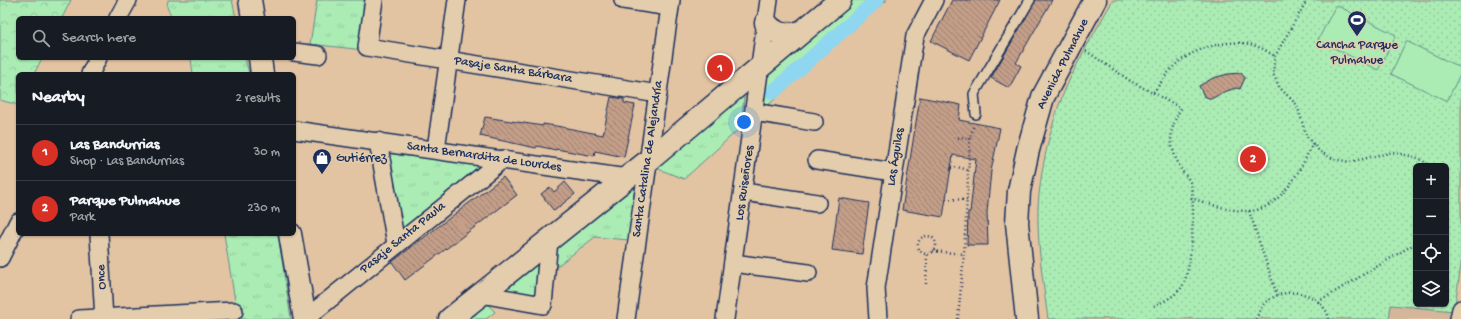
<!DOCTYPE html>
<meta charset="utf-8">
<style>
body{margin:0;font-family:"Gochi Hand",sans-serif;background:#242831;color:#f1f3f6}
.controls{position:absolute;right:12px;bottom:12px;display:grid;overflow:hidden;border-radius:6px;box-shadow:0 1px 3px #0004}
.controls button{width:36px;height:36px;display:grid;place-items:center;padding:0;border:0;border-bottom:1px solid #363941;background:#171b24;color:#f1f3f6;font:20px sans-serif}
.you{position:absolute;left:744px;top:122px;width:14px;height:14px;margin:-10px;border:3px solid #fff;border-radius:50%;background:#1a73e8;box-shadow:0 0 0 6px #1a73e833}
.badge{display:grid;place-items:center;width:26px;height:26px;border-radius:50%;background:#d93025;color:#fff;font-size:13px;font-weight:700}
.pin{position:absolute;translate:-50% -50%;border:2px solid #fff;box-shadow:0 1px 4px #0006}
.list{margin:0;padding:0;list-style:none}
h2{display:flex;justify-content:space-between;align-items:center;height:52px;margin:0;padding:0 16px;font-size:17px}
h2 small{font-size:13px;font-weight:400;color:#9ea1a6}
.list li{display:grid;grid-template-columns:26px 1fr auto;gap:12px;align-items:center;box-sizing:border-box;height:56px;padding:0 16px;border-top:1px solid #363941}
.list b{display:block;font-size:15px;white-space:nowrap}
.list p{margin:0;font-size:13px;white-space:nowrap;color:#9ea1a6}
.list em{font-size:13px;font-style:normal;color:#9ea1a6}
.icon{flex:none;width:22px;height:22px;fill:none;stroke:currentColor;stroke-width:2;stroke-linecap:round;stroke-linejoin:round}
.map{position:relative;flex:none;width:1461px;height:319px;overflow:hidden}
.search{position:absolute;background:#171b24;box-shadow:0 1px 3px #0004;left:16px;top:16px;width:280px;height:44px;display:flex;align-items:center;gap:10px;box-sizing:border-box;padding:0 14px;border-radius:6px;color:#9ea1a6;font-size:15px}
.panel{position:absolute;background:#171b24;box-shadow:0 1px 3px #0004;left:16px;top:72px;width:280px;height:164px;border-radius:6px}
.map>svg:first-child{display:block}
.built{fill:#d5b69a}
.grass{fill:url(#grass-tufts);stroke:#638e89}
.forest{fill:url(#forest-crowns);stroke:#638e89}
.park{fill:url(#park-dots);stroke:#638e89;fill-rule:evenodd}
.pitch{fill:#abecb4;stroke:#638e89}
.lines{fill:none;stroke-linecap:round;stroke-linejoin:round}
.canal{stroke:#8fd6f1;stroke-width:15}
.building{fill:url(#building-back-hatch);stroke:#1b2f5e}
.service-casing{stroke:#1b2f5e;stroke-width:12}
.minor-casing{stroke:#1b2f5e;stroke-width:20}
.tertiary-casing{stroke:#1b2f5e;stroke-width:25}
.secondary-casing{stroke:#1b2f5e;stroke-width:25}
.path{stroke:#1b2f5e;stroke-width:2.5;stroke-dasharray:1 3;stroke-linecap:butt}
.service{stroke:#e3cdac;stroke-width:9}
.minor{stroke:#e3cdac;stroke-width:17}
.tertiary{stroke:#e3cdac;stroke-width:22}
.secondary{stroke:#e3cdac;stroke-width:22}
.labels{text-anchor:middle;dominant-baseline:central;stroke-width:3;stroke-linejoin:round;paint-order:stroke}
.poi-label{font-size:13px;fill:#1b2f5e;stroke:#e3cdac}
.street-label{font-size:13px;fill:#1b2f5e;stroke:#e3cdac}
</style>
<div class="map">
<svg width="1461" height="319" viewBox="0 0 1461 319">
<defs>
<pattern id="grass-tufts" width="24" height="20" patternUnits="userSpaceOnUse"><rect width="24" height="20" fill="#abecb4"/><path d="M3 7l-1-3M5 7V3M7 7l1-3M15 17l-1-3M17 17v-4M19 17l1-3" fill="none" stroke="#93cb9d"/></pattern>
<pattern id="forest-crowns" width="20" height="18" patternUnits="userSpaceOnUse"><rect width="20" height="18" fill="#abecb4"/><path d="M2 6a3 3 0 1 1 6 0M12 15a3 3 0 1 1 6 0" fill="none" stroke="#93cb9d"/></pattern>
<pattern id="park-dots" width="8" height="8" patternUnits="userSpaceOnUse"><rect width="8" height="8" fill="#abecb4"/><path d="M2 2h.1M6 6h.1" fill="none" stroke="#93cb9d" stroke-width="1.8" stroke-linecap="round"/></pattern>
<pattern id="building-back-hatch" width="6" height="6" patternUnits="userSpaceOnUse"><rect width="6" height="6" fill="#c39e88"/><path d="M-1 5l2 2M0 0l6 6M5-1l2 2" fill="none" stroke="#9e8172"/></pattern>
</defs>
<rect width="100%" height="100%" fill="#e2c4a3"/>
<filter id="ink" filterUnits="userSpaceOnUse"><feTurbulence type="fractalNoise" baseFrequency=".025" numOctaves="2"/><feDisplacementMap in="SourceGraphic" scale="8" xChannelSelector="R" yChannelSelector="G"/><feConvolveMatrix kernelMatrix="1 2 1 2 8 2 1 2 1" color-interpolation-filters="sRGB"/></filter>
<g filter="url(#ink)">
<path class="built" d="M1391 305 1454 311 1453 319H1389Z"/>
<g class="grass">
<path d="M168 0H232L236 18H172L167 7Z"/>
<path d="M317 0H371L364 50 310 44Z"/>
<path d="M849 0H887L767 106H760L764 71Z"/>
<path d="M191 58H245L249 74H193Z"/>
<path d="M744 96 741 127 684 179 656 168Z"/>
<path d="M386 153 486 166 400 234Z"/>
<path d="M635 185 629 240 595 237 552 270 554 250Z"/>
<path d="M224 234H278L291 319H238Z"/>
<path d="M544 258 542 297 499 293Z"/>
<path d="M487 303 495 312 486 319H467Z"/>
</g>
<path class="forest" d="M0 0H71L62 18H18V58H42L34 74H18V105L0 100Z"/>
<path class="park" d="M1113 0H1461V265L1454 311 1391 305 1389 319H1048C1043 282 1037 244 1038 207 1040 174 1048 137 1059 105 1072 69 1094 34 1113 0ZM1416 166H1446V304H1416Z"/>
<g class="pitch">
<path d="M1336 5 1396 35 1378 70 1318 40Z"/>
<path d="M1406 41 1461 68V72L1447 101 1391 74Z"/>
</g>
<g class="lines">
<path class="canal" d="M773 92 877 0"/>
</g>
<g class="building">
<path d="M952 0H1000L969 60 931 41Z"/>
<path d="M1036 0H1052L1016 63 1021 66 1009 88 991 78Z"/>
<path d="M1241 73 1245 78 1240 89 1236 88 1224 92 1211 99 1204 96 1199 86 1213 78 1228 74Z"/>
<path d="M611 97 624 99V103L635 105 624 157 595 151 594 156 556 149V150L537 146 536 148 480 136 485 117 543 126V124L562 127 603 135Z"/>
<path d="M920 97 961 105 959 120 1000 128 991 171 987 212 988 245H967L968 212H970L976 159 953 155 943 217 902 210Z"/>
<path d="M503 177 517 195 405 280 392 262Z"/>
<path d="M565 182 575 194 554 211 541 194 550 187 554 192Z"/>
<path d="M839 198 869 203 862 254 832 250Z"/>
</g>
<g class="lines">
<defs>
<path id="service" d="M976 114 974 94 1030 0"/>
<g id="minor">
<path d="M374 0 367 47 658 94"/>
<path d="M623 0 670 7"/>
<path d="M118 18 128 0"/>
<path d="M294 52 318 55"/>
<path d="M90 74 98 58"/>
<path d="M754 112 814 122"/>
<path d="M294 130 627 178"/>
<path d="M378 141 396 244"/>
<path d="M436 149 457 0"/>
<path d="M817 160 893 172"/>
<path d="M744 192 817 203"/>
<path d="M99 234 104 319"/>
<path d="M0 258 18 222"/>
<path d="M733 263 808 273"/>
<path d="M481 294 543 305 549 240"/>
<path d="M79 319 234 311"/>
<path d="M305 319 503 159"/>
<path d="M626 319 671 0"/>
<path d="M725 319 769 0"/>
<path d="M878 319 876 288 915 36 934 0"/>
<path d="M1459 319 1461 309"/>
</g>
<g id="tertiary">
<path d="M766 23C775 35 789 37 803 31"/>
<path d="M450 319 648 161 840 0"/>
<path d="M1027 319 1017 223 1019 191 1028 150 1043 97 1095 0"/>
</g>
<g id="secondary">
<path d="M250 0 253 18"/>
<path d="M260 58 262 74"/>
<path d="M290 234 305 319"/>
</g>
</defs>
<use href="#service" class="service-casing"/>
<use href="#minor" class="minor-casing"/>
<use href="#tertiary" class="tertiary-casing"/>
<use href="#secondary" class="secondary-casing"/>
<g class="path">
<path d="M1307 0 1275 56 1273 74 1280 88 1297 105 1306 135 1320 152 1334 159 1350 162 1393 152 1418 158 1431 166"/>
<path d="M1086 51 1132 82 1153 93C1160 84 1166 74 1174 66 1193 48 1228 38 1253 45 1261 47 1268 52 1275 56"/>
<path d="M1153 93 1181 108C1168 132 1168 144 1181 169 1183 173 1188 177 1190 182 1196 199 1192 269 1183 285 1178 295 1164 301 1154 306"/>
<path d="M958 138 961 137 970 139"/>
<path d="M951 168 957 167 968 170"/>
<path d="M1191 198C1209 204 1229 211 1248 211 1281 211 1302 167 1313 143"/>
<path d="M946 199 967 200"/>
<path d="M1249 211 1277 295"/>
<circle cx="927" cy="245" r="9"/>
<path d="M933 251 964 254"/>
<path d="M926 284 927 254"/>
<path d="M1318 302 1416 243"/>
<path d="M958 319 964 254 970 139 974 124"/>
<path d="M1256 319C1258 315 1260 309 1263 305 1280 287 1310 289 1324 308 1327 311 1328 315 1329 319"/>
</g>
<use href="#service" class="service"/>
<use href="#minor" class="minor"/>
<use href="#tertiary" class="tertiary"/>
<use href="#secondary" class="secondary"/>
</g>
</g>
<defs>
<symbol id="stadium-pin" viewBox="-11 -11 22 30"><path d="M0 17L-7.5 6A9.5 9.5 0 1 1 7.5 6Z" fill="#1b2f5e" stroke="#e3cdac"/><path d="M0-5a6.5 5 0 1 0 0 10a6.5 5 0 1 0 0-10ZM-3.5-1.8h7v3.6h-7Z" fill="#fff"/></symbol>
<symbol id="shop-pin" viewBox="-11 -11 22 30"><path d="M0 17L-7.5 6A9.5 9.5 0 1 1 7.5 6Z" fill="#1b2f5e" stroke="#e3cdac"/><path d="M-5-2.5h2.3a2.7 3.5 0 0 1 5.4 0H5L5.5 6h-11ZM-1.5-2.5h3a1.5 2.3 0 0 0-3 0Z" fill="#fff"/></symbol>
</defs>
<g fill-rule="evenodd">
<use href="#stadium-pin" x="1346" y="9" width="22" height="30"/>
<use href="#shop-pin" x="311" y="147" width="22" height="30"/>
</g>
<g class="labels">
<g class="poi-label">
<text x="1357" y="45">Cancha Parque<tspan x="1357" dy="15">Pulmahue</tspan></text>
<text x="336" y="158" text-anchor="start">Gutiérrez</text>
</g>
<g class="street-label">
<text transform="translate(1063 64) rotate(-63)">Avenida Pulmahue</text>
<text transform="translate(513 70) rotate(9)">Pasaje Santa Bárbara</text>
<text transform="translate(484 157) rotate(8)">Santa Bernardita de Lourdes</text>
<text transform="translate(896 157) rotate(-81)">Las Águilas</text>
<text transform="translate(648 159) rotate(-82)">Santa Catalina de Alejandría</text>
<text transform="translate(745 183) rotate(-82)">Los Ruiseñores</text>
<text transform="translate(403 238) rotate(-39)">Pasaje Santa Paula</text>
<text transform="translate(102 277) rotate(-93)">Once</text>
</g>
</g>
</svg>
<div class="controls">
<button>+</button>
<button>−</button>
<button><svg class="icon" aria-label="locate" viewBox="0 0 24 24"><circle cx="12" cy="12" r="6"/><path d="M12 2v4M12 18v4M2 12h4M18 12h4"/></svg></button>
<button><svg class="icon" aria-label="layers" viewBox="0 0 24 24"><path d="M12 4l9 5-9 5-9-5zM3 14l9 5 9-5"/></svg></button>
</div>
<div class="you"></div>
<div class="pin badge" style="left:720px;top:68px">1</div>
<div class="pin badge" style="left:1253px;top:159px">2</div>
<div class="search"><svg class="icon" aria-label="search" viewBox="0 0 24 24"><circle cx="10" cy="10" r="6"/><path d="M15 15l6 6"/></svg>Search here</div>
<section class="panel">
<h2>Nearby<small>2 results</small></h2>
<ul class="list">
<li><span class="badge">1</span><div><b>Las Bandurrias</b><p>Shop · Las Bandurrias</p></div><em>30 m</em></li>
<li><span class="badge">2</span><div><b>Parque Pulmahue</b><p>Park</p></div><em>230 m</em></li>
</ul>
</section>
</div>
